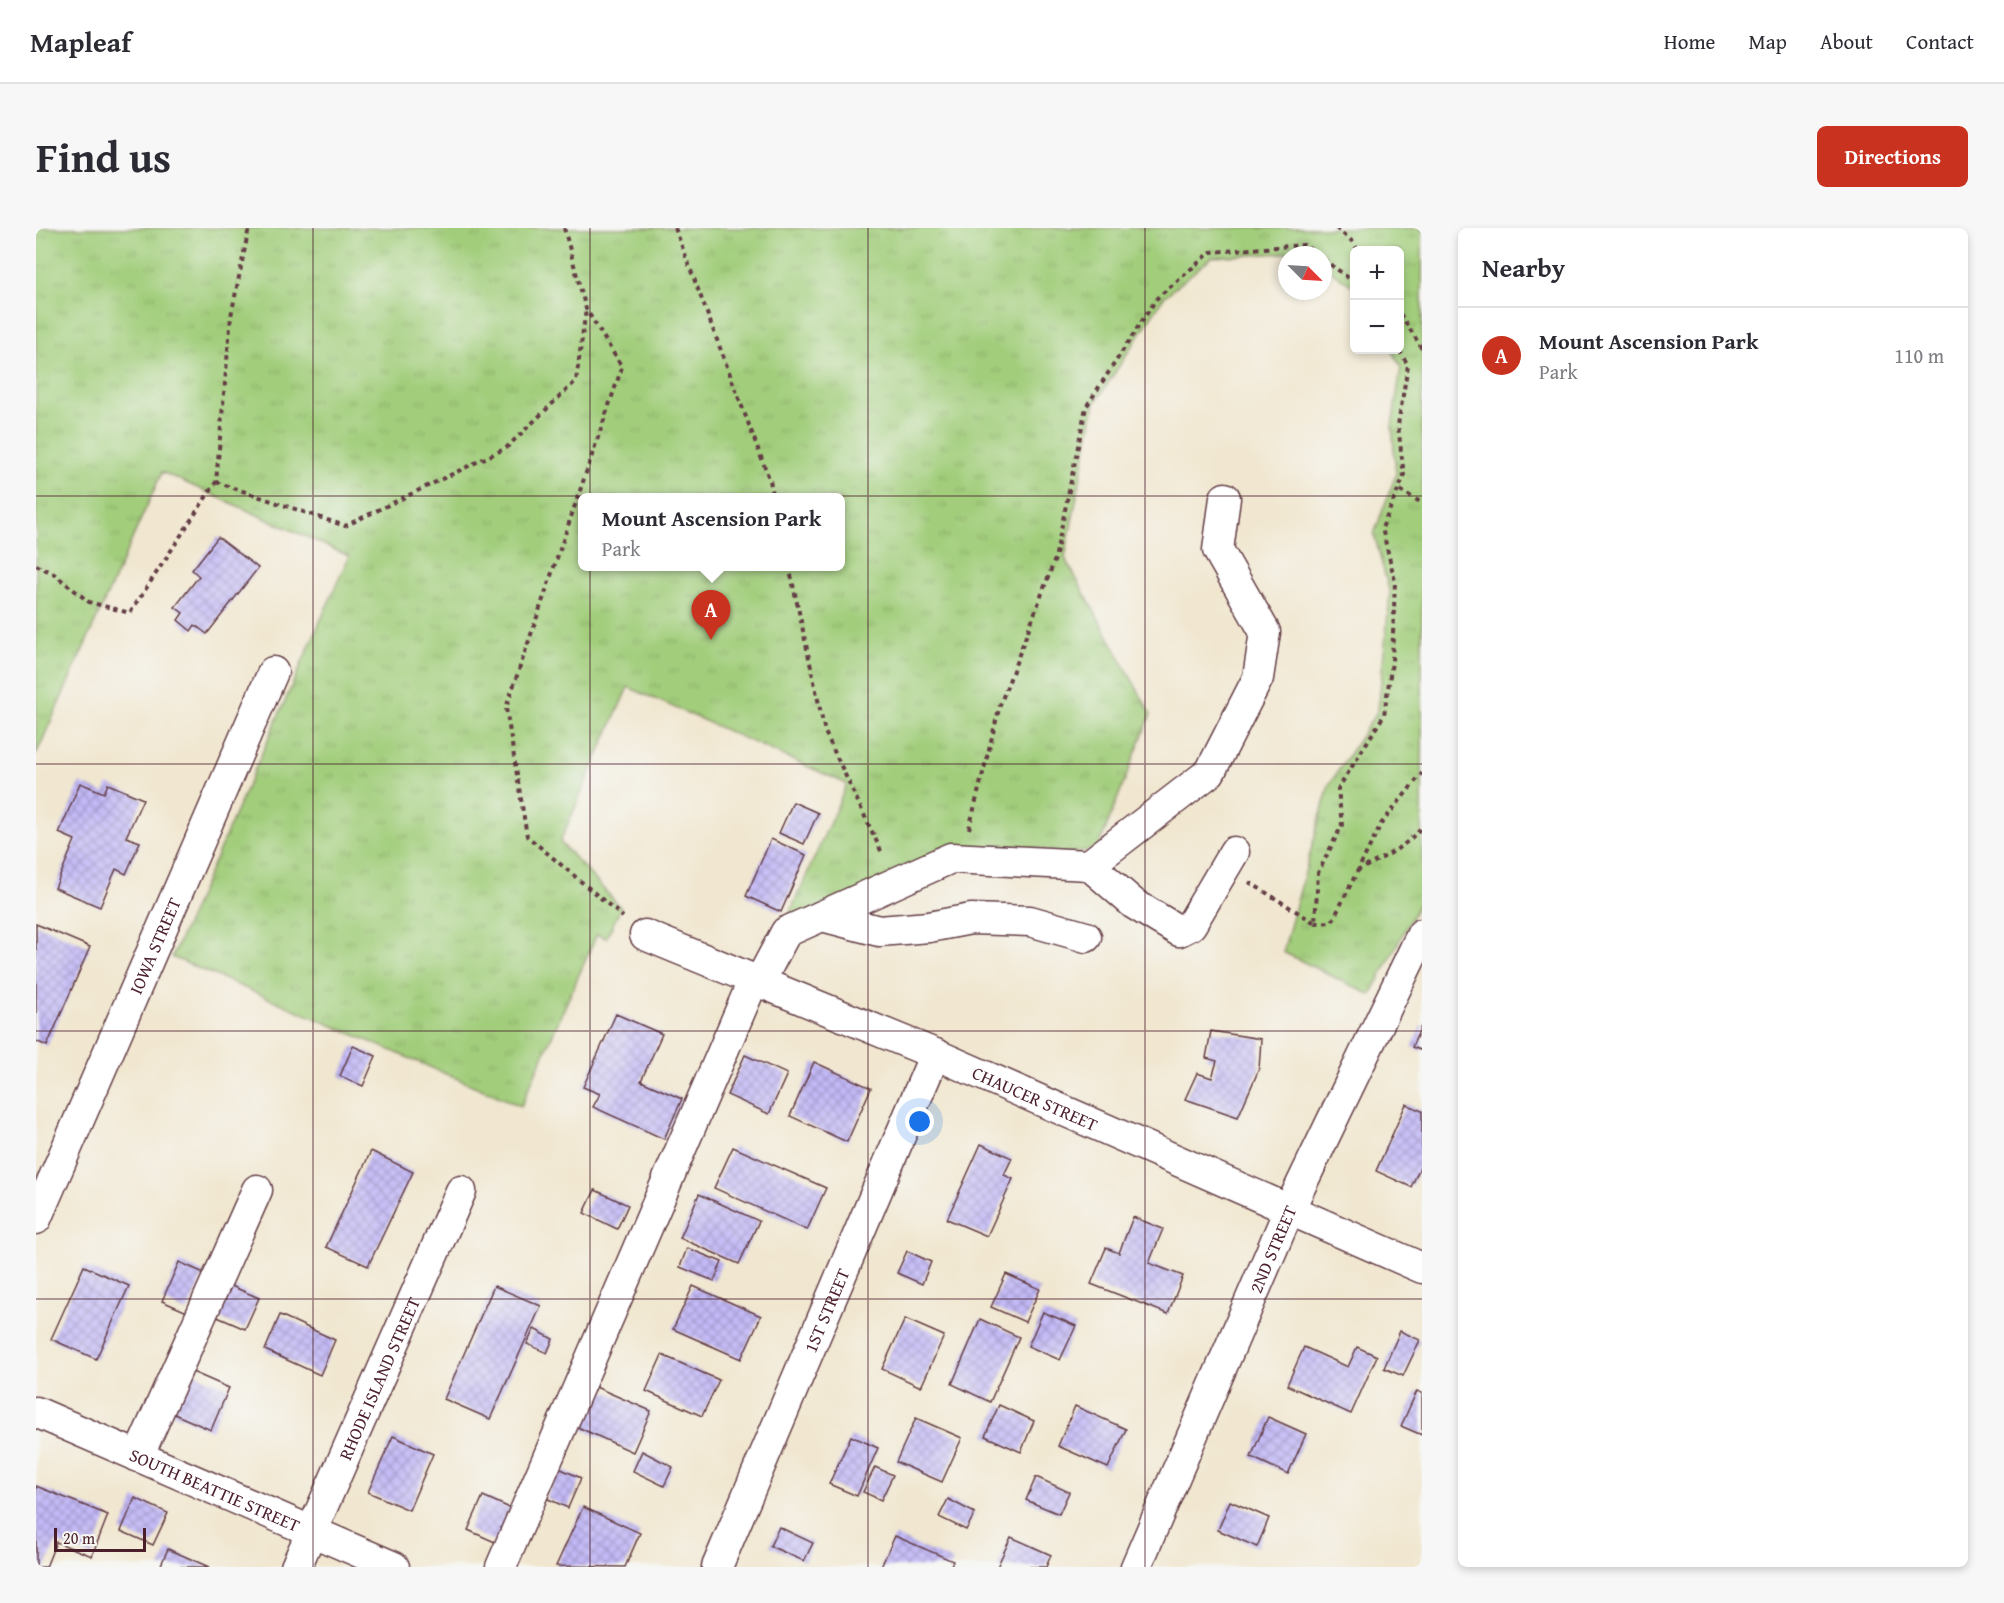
<!DOCTYPE html>
<meta charset="utf-8">
<style>
body{margin:0;font-family:"Gentium Book Plus",serif;background:#f7f7f7;color:#2b2b33}
.controls{position:absolute;right:18px;top:18px;display:grid;overflow:hidden;border-radius:9px;box-shadow:0 3px 9px #0003}
.controls button{width:54px;height:54px;display:grid;place-items:center;padding:0;border:0;border-bottom:2px solid #e1e1e2;background:#fff;color:#2b2b33;font:30px sans-serif}
.compass{position:absolute;left:1242px;top:18px;width:54px;height:54px;border-radius:50%;background:#fff;box-shadow:0 3px 9px #0003;rotate:114deg}
.scale{position:absolute;left:18px;bottom:15px;width:92px;box-sizing:border-box;padding-left:6px;border:3px solid #4a1f2b;border-top:0;font-size:16px;line-height:21px;white-space:nowrap;color:#4a1f2b;-webkit-text-stroke:4px #f6f6f2;paint-order:stroke}
.you{position:absolute;left:884px;top:894px;width:21px;height:21px;margin:-15px;border:4px solid #fff;border-radius:50%;background:#1a73e8;box-shadow:0 0 0 9px #1a73e833}
.badge{display:grid;place-items:center;width:39px;height:39px;border-radius:50%;background:#c8321e;color:#fff;font-size:20px;font-weight:700}
.pin{position:absolute;translate:-50% -50px;filter:drop-shadow(0 2px 3px #0008)}
.pin::after{content:'';position:absolute;top:32px;width:21px;height:18px;background:inherit;clip-path:polygon(0 0,100% 0,50% 100%)}
.popup{position:absolute;left:542px;top:265px;width:267px;height:78px;box-sizing:border-box;display:grid;place-content:center;border-radius:9px;background:#fff;filter:drop-shadow(0 2px 4px #0005);font-size:20px;white-space:nowrap;color:#7c7c81}
.popup b{font-size:22px;color:#2b2b33}
.popup::after{content:'';position:absolute;left:50%;top:100%;margin-left:-12px;border:12px solid transparent;border-top-color:#fff}
.list{margin:0;padding:0;list-style:none}
h2{display:flex;justify-content:space-between;align-items:center;height:78px;margin:0;padding:0 24px;font-size:26px}
h2 small{font-size:20px;font-weight:400;color:#7c7c81}
.list li{display:grid;grid-template-columns:39px 1fr auto;gap:18px;align-items:center;box-sizing:border-box;height:96px;padding:0 24px;border-top:2px solid #e1e1e2}
.list b{display:block;font-size:22px;white-space:nowrap}
.list p{margin:0;font-size:20px;white-space:nowrap;color:#7c7c81}
.list em{font-size:20px;font-style:normal;color:#7c7c81}
.map{position:relative;flex:none;width:1386px;height:1339px;overflow:hidden;border-radius:9px}
header{display:flex;align-items:center;gap:36px;box-sizing:border-box;height:84px;padding:0 30px;background:#fff;border-bottom:2px solid #e1e1e2}
header strong{font-size:28px}
nav{display:flex;gap:33px;margin-inline-start:auto;font-size:21px}
.intro{display:flex;align-items:center;justify-content:space-between;box-sizing:border-box;height:144px;padding:0 36px}
h1{margin:0;font-size:42px}
.button{padding:15px 27px;border-radius:9px;background:#c8321e;color:#fff;font-size:21px;font-weight:700}
main{display:flex;gap:36px;padding:0 36px}
aside{flex:1;background:#fff;border-radius:9px;box-shadow:0 3px 9px #0003}
.map>svg:first-child{display:block}
.park{fill:url(#park-tufts);stroke:#767653;stroke-width:1.5;fill-rule:evenodd}
.building{fill:url(#building-cross-hatch)}
.lines{fill:none;stroke-linecap:round;stroke-linejoin:round}
.minor-casing{stroke:#633d44;stroke-width:33}
.path{stroke:#633d44;stroke-width:4;stroke-dasharray:4.5 4.5;stroke-linecap:butt}
.minor{stroke:#fff;stroke-width:30}
.grid{fill:none;stroke:#4a1f2b;stroke-width:1.5;stroke-opacity:0.55}
.labels{text-anchor:middle;dominant-baseline:central;stroke-width:5;stroke-linejoin:round;paint-order:stroke}
.street-label{font-size:18px;fill:#4a1f2b;stroke:#f6f6f2}
</style>
<header>
<strong>Mapleaf</strong>
<nav><a>Home</a><a>Map</a><a>About</a><a>Contact</a></nav>
</header>
<div class="intro"><h1>Find us</h1><a class="button">Directions</a></div>
<main>
<div class="map">
<svg width="1386" height="1339" viewBox="0 0 1386 1339">
<defs>
<pattern id="park-tufts" width="24" height="20" patternUnits="userSpaceOnUse" patternTransform="scale(1.5)"><rect width="24" height="20" fill="#a2ce7b"/><path d="M3 7l-1-3M5 7V3M7 7l1-3M15 17l-1-3M17 17v-4M19 17l1-3" fill="none" stroke="#8db06a"/></pattern>
<pattern id="building-cross-hatch" width="8" height="8" patternUnits="userSpaceOnUse" patternTransform="scale(1.5)"><rect width="8" height="8" fill="#c3b9f7"/><path d="M0 0l8 8M0 8l8-8" fill="none" stroke="#a096c8"/></pattern>
</defs>
<rect width="100%" height="100%" fill="#f6f6f2"/>
<filter id="ink" filterUnits="userSpaceOnUse"><feTurbulence type="fractalNoise" baseFrequency=".0167" numOctaves="2"/><feDisplacementMap in="SourceGraphic" scale="12" xChannelSelector="R" yChannelSelector="G"/><feConvolveMatrix kernelMatrix="1 2 1 2 8 2 1 2 1" color-interpolation-filters="sRGB"/></filter>
<filter id="wash" filterUnits="userSpaceOnUse"><feTurbulence type="fractalNoise" baseFrequency=".008" numOctaves="4" result="noise"/><feDisplacementMap in="SourceGraphic" scale="24" xChannelSelector="R" yChannelSelector="G"/><feGaussianBlur stdDeviation="1.35" result="paint"/><feColorMatrix in="noise" values="0 0 0 0 0 0 0 0 0 0 0 0 0 0 0 0 0 1.4 0 .05"/><feComposite in="paint" operator="in"/></filter>
<g filter="url(#wash)">
<rect width="100%" height="100%" fill="#f1e7d0"/>
<path class="park" d="M0 0H1386V669L1335 767 1247 724 1293 557 1342 482 1354 366 1338 306 1360 246 1356 198 1365 139 1355 122H1364V22H1318V59L1287 37V27H1272L1268 24 1176 29 1128 69 1059 175 1029 330 1115 486 1062 620 1032 626 987 618 936 622 749 696 811 556 592 459 524 614 585 680 570 710 561 706 485 878 136 729 313 328 126 244 0 527ZM546 270H804V338H546Z"/>
<g id="blocks">
<g class="building">
<path d="M182 309 222 340 171 406 159 397 155 403 142 392 147 385 139 379 163 348 156 342Z"/>
<path d="M44 555 68 565 72 556 107 571 90 609 104 614 90 646 80 641 64 679 19 660 39 612 23 605Z"/>
<path d="M757 574 782 585 768 616 743 605Z"/>
<path d="M735 611 770 627 745 684 710 668Z"/>
<path d="M0 696 54 719 11 818 0 813Z"/>
<path d="M580 786 626 806 605 853 646 871 628 911 557 879 564 866 547 859Z"/>
<path d="M1386 796V823L1376 819Z"/>
<path d="M1175 803 1225 811 1223 841 1202 889 1149 871 1161 845 1176 850 1181 833 1170 830Z"/>
<path d="M317 818 340 828 327 858 304 848Z"/>
<path d="M709 827 751 846 733 886 691 867Z"/>
<path d="M778 834 835 860 811 914 754 888Z"/>
<path d="M1370 876 1386 883V935L1375 959 1340 943Z"/>
<path d="M945 916 976 930 968 947 977 951 951 1008 911 991Z"/>
<path d="M697 919 790 960 771 1002 678 960Z"/>
<path d="M335 923 377 944 332 1038 290 1019Z"/>
<path d="M559 962 592 977 581 1001 548 985Z"/>
<path d="M663 966 723 993 703 1036 644 1010Z"/>
<path d="M1097 989 1127 1001 1113 1035 1147 1048 1132 1086 1055 1056 1070 1020 1083 1025Z"/>
<path d="M651 1020 686 1034 678 1053 644 1039Z"/>
<path d="M871 1023 895 1034 886 1056 861 1045Z"/>
<path d="M143 1034 168 1045 151 1084 126 1073Z"/>
<path d="M48 1038 93 1058 60 1131 15 1111Z"/>
<path d="M970 1046 1004 1061 989 1094 955 1079Z"/>
<path d="M193 1057 223 1070 209 1101 179 1088Z"/>
<path d="M458 1058 505 1078 454 1191 408 1171Z"/>
<path d="M657 1058 725 1088 705 1131 637 1101Z"/>
<path d="M1007 1084 1040 1098 1024 1132 992 1118Z"/>
<path d="M244 1087 299 1112 284 1147 229 1122Z"/>
<path d="M869 1091 908 1108 885 1159 846 1141Z"/>
<path d="M944 1091 983 1109 954 1174 916 1156Z"/>
<path d="M498 1101 517 1111 511 1125 491 1116Z"/>
<path d="M1364 1103 1384 1112 1367 1148 1348 1140Z"/>
<path d="M1268 1119 1312 1139 1321 1119 1341 1128 1315 1186 1251 1157Z"/>
<path d="M626 1127 683 1152 666 1188 610 1163Z"/>
<path d="M154 1143 193 1160 175 1202 136 1185Z"/>
<path d="M555 1157 615 1183 597 1224 537 1197Z"/>
<path d="M1381 1163 1386 1165V1207L1365 1198Z"/>
<path d="M963 1177 998 1193 985 1224 949 1208Z"/>
<path d="M1039 1178 1090 1201 1072 1240 1022 1218Z"/>
<path d="M1232 1189 1270 1206 1252 1246 1215 1229Z"/>
<path d="M880 1190 926 1210 906 1254 860 1234Z"/>
<path d="M357 1208 397 1226 373 1282 332 1264Z"/>
<path d="M815 1208 842 1220 821 1268 793 1256Z"/>
<path d="M606 1223 637 1239 628 1258 597 1243Z"/>
<path d="M839 1239 857 1247 845 1272 827 1264Z"/>
<path d="M523 1240 545 1250 532 1280 510 1270Z"/>
<path d="M1000 1249 1033 1264 1023 1286 990 1272Z"/>
<path d="M0 1258 72 1287 56 1328 20 1314 10 1339H0Z"/>
<path d="M447 1268 476 1281 461 1315 432 1302Z"/>
<path d="M99 1270 132 1285 117 1317 85 1303Z"/>
<path d="M912 1271 939 1285 930 1302 903 1289Z"/>
<path d="M1194 1273 1233 1290 1221 1319 1182 1302Z"/>
<path d="M547 1279 604 1305 589 1339 520 1338Z"/>
<path d="M743 1299 777 1315 768 1333 734 1318Z"/>
<path d="M859 1308 917 1333 914 1339H845Z"/>
<path d="M975 1309 1015 1327 1010 1339H961Z"/>
<path d="M132 1321 173 1339H124Z"/>
</g>
</g>
</g>
<g filter="url(#ink)">
<use href="#blocks" fill-opacity="0" stroke="#633d44" stroke-width="1.5"/>
<g class="lines">
<defs>
<g id="minor">
<path d="M1053 637 1098 676 1143 703 1155 697 1198 624"/>
<path d="M786 688 843 703 893 699 935 691 994 693 1050 709"/>
<path id="s1" d="M609 707 899 826 1386 1040"/>
<path d="M724 753 750 704 915 630 1053 637 1174 544 1222 450 1229 404 1182 322 1189 270"/>
<path id="s2" d="M0 991 237 444"/>
<path id="s3" d="M0 1184 358 1339"/>
<path d="M102 1229 221 962"/>
<path id="s4" d="M260 1339 425 963"/>
<path d="M465 1339 718 751"/>
<path id="s5" d="M681 1339 899 826"/>
<path id="s6" d="M1100 1339 1253 982 1386 706"/>
</g>
</defs>
<use href="#minor" class="minor-casing"/>
<g class="path">
<path d="M528 0 550 81 586 139 470 480 491 608 587 689"/>
<path d="M639 0 734 253 738 270"/>
<path d="M1300 0 1317 14 1322 22"/>
<path d="M1287 31 1318 54"/>
<path d="M1364 86 1384 117 1386 124"/>
<path d="M180 254 309 298 470 220 540 153 550 81"/>
<path d="M1364 262 1386 275"/>
<path d="M0 337 18 346 53 374 94 385 180 254 195 88 213 0"/>
<path d="M753 338 789 504 847 627"/>
<path d="M933 601 964 477 1019 331 1050 179 1121 70 1175 24 1268 17 1282 27"/>
<path d="M1321 643C1344 631 1370 620 1386 598"/>
<path d="M1213 654 1279 695 1282 645 1306 597 1302 561 1348 487 1356 434 1359 353 1346 300 1368 248 1362 197 1372 137 1363 122"/>
<path d="M1279 695 1296 694 1345 596 1386 545"/>
</g>
<use href="#minor" class="minor"/>
</g>
</g>
<path class="grid" d="M277 0V1339M554 0V1339M832 0V1339M1109 0V1339M0 268H1386M0 536H1386M0 803H1386M0 1071H1386"/>
<g class="labels">
<g class="street-label">
<text stroke="none"><textPath href="#s2" startOffset="298">IOWA STREET</textPath></text>
<text stroke="none"><textPath href="#s1" startOffset="423">CHAUCER STREET</textPath></text>
<text stroke="none"><textPath href="#s6" startOffset="346">2ND STREET</textPath></text>
<text stroke="none"><textPath href="#s5" startOffset="279">1ST STREET</textPath></text>
<text stroke="none"><textPath href="#s4" startOffset="206">RHODE ISLAND STREET</textPath></text>
<text stroke="none"><textPath href="#s3" startOffset="195">SOUTH BEATTIE STREET</textPath></text>
</g>
</g>
</svg>
<div class="controls">
<button>+</button>
<button>−</button>
</div>
<svg class="compass" viewBox="-18 -18 36 36"><path d="M0-13l5 13h-10z" fill="#e53935"/><path d="M0 13l5-13h-10z" fill="#7c7c81"/></svg>
<div class="scale">20 m</div>
<div class="you"></div>
<div class="pin badge" style="left:675px;top:412px">A</div>
<div class="popup"><b>Mount Ascension Park</b>Park</div>
</div>
<aside>
<h2>Nearby<small></small></h2>
<ul class="list">
<li><span class="badge">A</span><div><b>Mount Ascension Park</b><p>Park</p></div><em>110 m</em></li>
</ul>
</aside>
</main>
